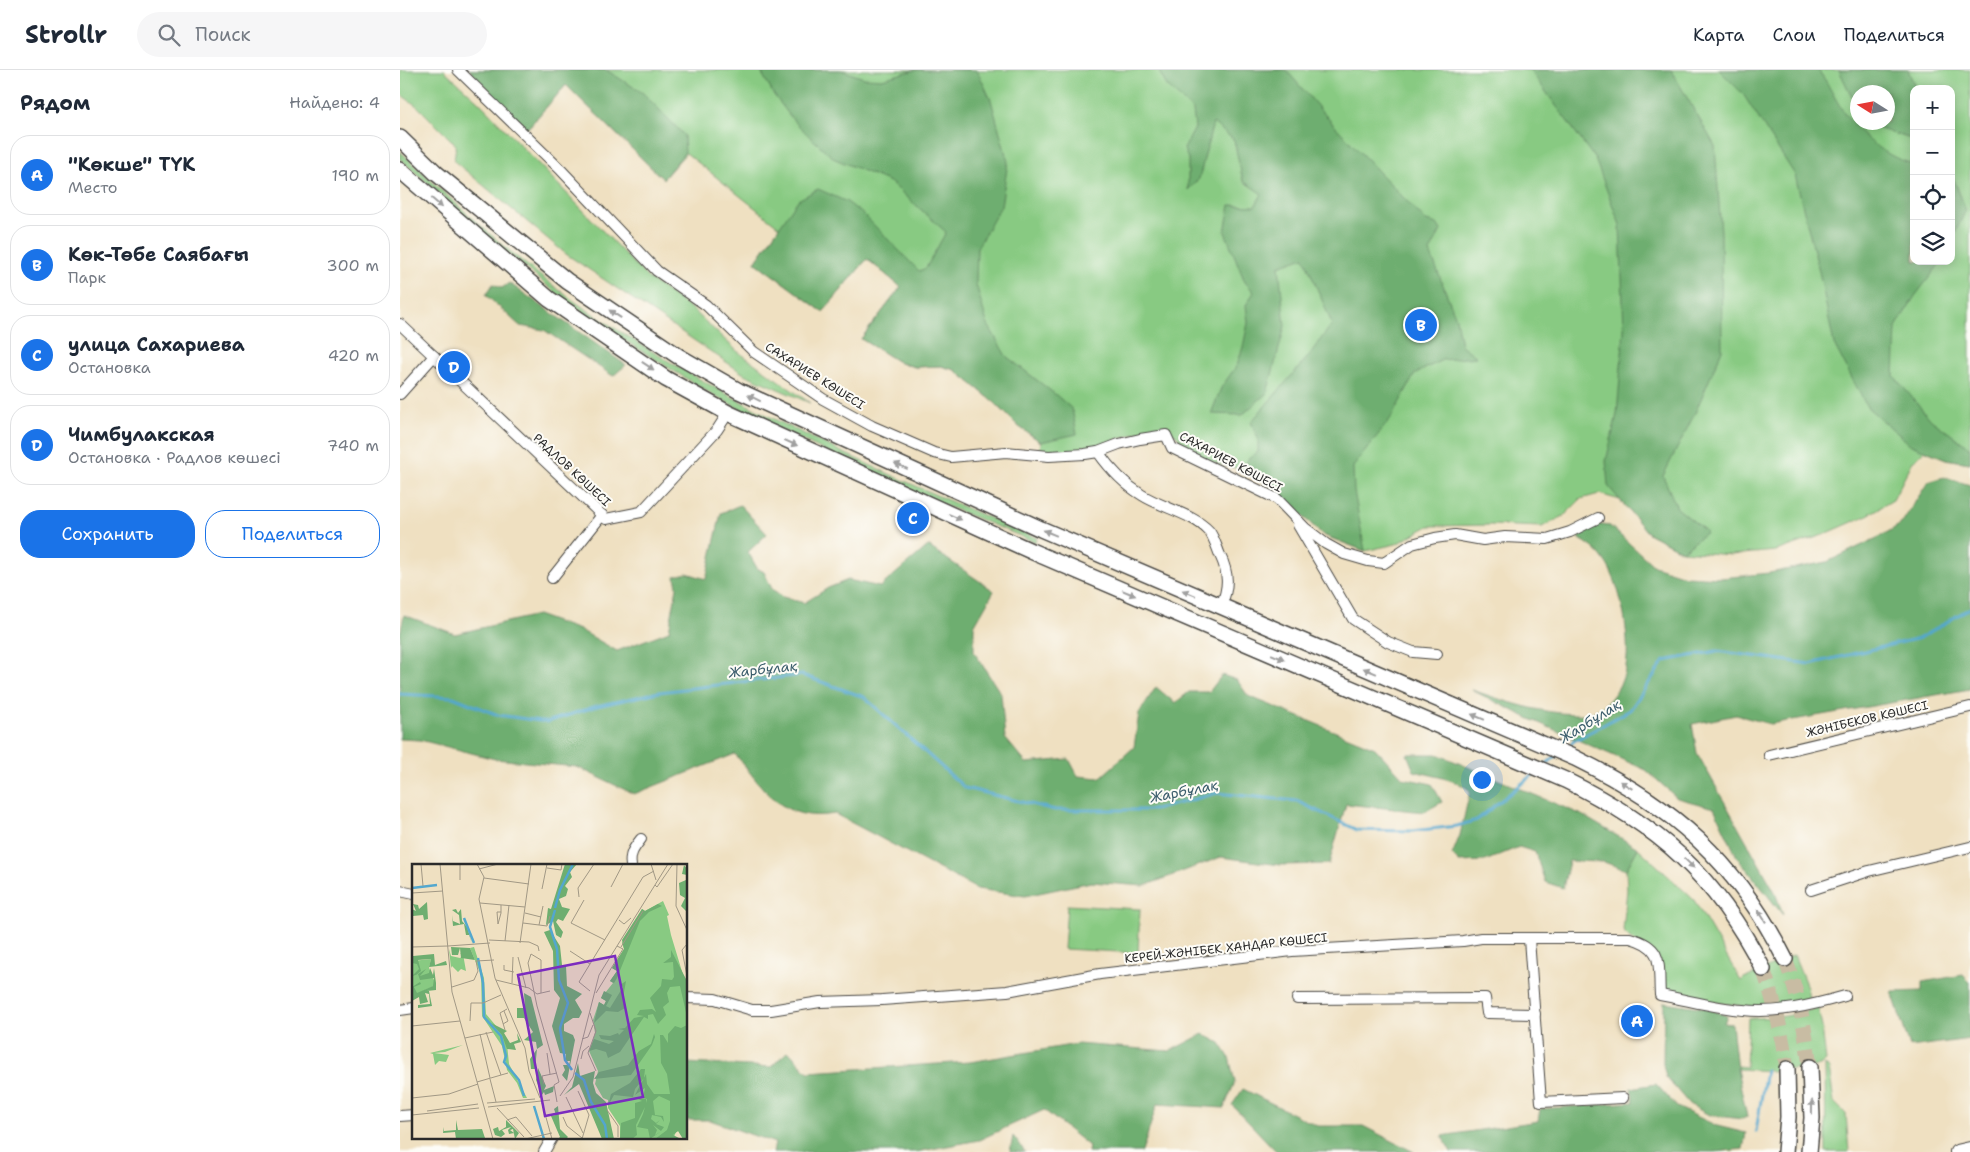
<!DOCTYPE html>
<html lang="ru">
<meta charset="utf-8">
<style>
body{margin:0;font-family:"Shantell Sans",sans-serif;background:#f6f6f7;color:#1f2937}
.controls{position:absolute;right:15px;top:15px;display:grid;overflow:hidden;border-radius:10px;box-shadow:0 2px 12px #0003}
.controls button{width:45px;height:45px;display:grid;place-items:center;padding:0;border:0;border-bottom:1px solid #e0e1e3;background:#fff;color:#1f2937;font:25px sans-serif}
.compass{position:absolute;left:1450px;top:15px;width:45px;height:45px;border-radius:50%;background:#fff;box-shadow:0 2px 12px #0003;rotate:281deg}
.you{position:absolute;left:1081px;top:709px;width:18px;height:18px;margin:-12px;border:4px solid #fff;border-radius:50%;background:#1a73e8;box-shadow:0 0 0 8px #1a73e833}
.badge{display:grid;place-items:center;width:32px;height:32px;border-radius:50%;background:#1a73e8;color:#fff;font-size:16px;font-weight:700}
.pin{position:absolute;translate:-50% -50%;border:2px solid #fff;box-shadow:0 1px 5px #0006}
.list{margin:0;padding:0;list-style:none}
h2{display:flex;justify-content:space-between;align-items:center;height:65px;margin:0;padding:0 20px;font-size:21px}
h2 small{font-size:16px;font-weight:400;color:#747a83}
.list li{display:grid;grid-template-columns:32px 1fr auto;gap:15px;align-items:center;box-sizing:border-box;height:80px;margin:0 10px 10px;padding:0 10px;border:1px solid #e0e1e3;border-radius:20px}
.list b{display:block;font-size:19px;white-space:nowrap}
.list p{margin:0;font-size:16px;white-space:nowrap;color:#747a83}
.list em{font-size:16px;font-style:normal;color:#747a83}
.actions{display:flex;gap:10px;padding:15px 20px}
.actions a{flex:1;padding:11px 0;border:1px solid #1a73e8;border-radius:20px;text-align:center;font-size:18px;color:#1a73e8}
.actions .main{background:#1a73e8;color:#fff}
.icon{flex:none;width:28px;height:28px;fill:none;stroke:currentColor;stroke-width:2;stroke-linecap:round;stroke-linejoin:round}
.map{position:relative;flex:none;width:1570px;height:1082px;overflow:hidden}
header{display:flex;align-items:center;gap:30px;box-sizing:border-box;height:70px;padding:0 25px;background:#fff;border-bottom:1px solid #e0e1e3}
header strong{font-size:24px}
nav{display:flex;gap:28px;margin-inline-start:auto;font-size:18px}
.search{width:350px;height:45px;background:#f6f6f7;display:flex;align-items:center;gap:12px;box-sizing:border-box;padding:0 18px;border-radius:28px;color:#747a83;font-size:19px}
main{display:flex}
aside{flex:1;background:#fff}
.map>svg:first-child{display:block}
.green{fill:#88ca82;stroke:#5a7a56;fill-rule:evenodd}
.forest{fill:#6eae70;stroke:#4c6c4e}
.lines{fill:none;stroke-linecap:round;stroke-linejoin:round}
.stream{stroke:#53a7ce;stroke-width:3}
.primary-tunnel{stroke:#c8bca3;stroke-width:15;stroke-dasharray:15 8;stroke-linecap:butt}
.street-casing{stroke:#484642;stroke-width:12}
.secondary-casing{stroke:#484642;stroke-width:16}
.primary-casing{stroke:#484642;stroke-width:18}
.street{stroke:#fff;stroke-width:10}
.secondary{stroke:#fff;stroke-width:14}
.primary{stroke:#fff;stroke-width:15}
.oneway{fill:#a0a0a0}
.labels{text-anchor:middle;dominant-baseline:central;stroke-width:4;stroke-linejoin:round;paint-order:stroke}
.street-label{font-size:12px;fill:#2b2b2b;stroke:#fdfcf7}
.water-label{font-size:14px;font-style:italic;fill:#3b5d6c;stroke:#fdfcf7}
.inset-river{fill:none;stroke:#53a7ce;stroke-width:2.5}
.inset-road{fill:none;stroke:#a19885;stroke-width:1}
.view{fill:#7b2cbf;fill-opacity:0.15;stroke:#7b2cbf;stroke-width:2.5}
.inset-edge{fill:none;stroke:#2b2b2b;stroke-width:2.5}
</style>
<header>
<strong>Strollr</strong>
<div class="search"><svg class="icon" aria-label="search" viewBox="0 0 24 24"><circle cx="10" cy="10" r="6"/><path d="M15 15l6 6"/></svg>Поиск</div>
<nav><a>Карта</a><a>Слои</a><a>Поделиться</a></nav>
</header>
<main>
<aside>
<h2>Рядом<small>Найдено: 4</small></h2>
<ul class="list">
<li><span class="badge">A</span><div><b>&quot;Көкше&quot; ТҮК</b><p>Место</p></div><em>190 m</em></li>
<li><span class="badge">B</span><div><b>Көк-Төбе Саябағы</b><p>Парк</p></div><em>300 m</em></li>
<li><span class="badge">C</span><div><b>улица Сахариева</b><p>Остановка</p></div><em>420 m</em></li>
<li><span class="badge">D</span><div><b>Чимбулакская</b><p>Остановка · Радлов көшесі</p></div><em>740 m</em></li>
</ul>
<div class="actions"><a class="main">Сохранить</a><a>Поделиться</a></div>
</aside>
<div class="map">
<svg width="1570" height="1082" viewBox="0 0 1570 1082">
<rect width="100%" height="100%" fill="#fdfcf7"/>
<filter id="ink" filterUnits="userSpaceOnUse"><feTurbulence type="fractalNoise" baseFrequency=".02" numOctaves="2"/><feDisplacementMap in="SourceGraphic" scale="10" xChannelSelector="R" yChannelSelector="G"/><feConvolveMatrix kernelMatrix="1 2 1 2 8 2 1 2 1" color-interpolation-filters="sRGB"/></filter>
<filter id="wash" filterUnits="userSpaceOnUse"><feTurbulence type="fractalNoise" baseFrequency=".0096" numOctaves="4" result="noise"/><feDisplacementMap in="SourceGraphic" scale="20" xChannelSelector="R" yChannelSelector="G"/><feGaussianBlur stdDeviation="1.12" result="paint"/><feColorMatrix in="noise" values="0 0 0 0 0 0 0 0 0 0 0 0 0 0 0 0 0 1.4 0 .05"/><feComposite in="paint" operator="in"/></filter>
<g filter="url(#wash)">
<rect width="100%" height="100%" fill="#efe0c1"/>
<g class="green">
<path d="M0 0H44L81 34 248 208 292 239 337 281 410 333 344 304 166 184 54 91 56 75 17 36 0 24Z"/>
<path d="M69 0H1570V393L1546 389 1525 380 1513 391 1493 430 1466 446 1423 465 1376 481 1331 485 1282 481 1248 463 1220 430 1199 424 1181 429 1164 446 1142 457 1091 455 1029 456 996 474 965 481 923 465 869 415 844 400 800 390 790 385 781 376 778 366C751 349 717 373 690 379 675 383 655 380 640 379L641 372 618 356 594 332 555 300 541 296 515 297 500 293 461 269 501 217 467 189 423 242 355 192 379 157 286 83 263 109 166 15 127 59ZM1514 19H1551V191H1514ZM1458 22H1488V52H1458Z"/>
<path d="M0 81C62 140 127 201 199 248 336 338 486 405 637 468L635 472 500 417 373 356 311 324 195 252 150 218 96 174 0 89Z"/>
<path d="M1238 778 1294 830 1341 911 1345 907 1346 908 1394 885 1407 917 1410 933 1358 938 1260 925 1258 889 1230 868 1223 861 1227 819 1226 800Z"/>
<path d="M667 835 740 839 738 883 664 879Z"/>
<path d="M1418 937 1422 957 1426 991 1420 996 1372 1001 1337 999V996L1346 997 1348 948C1371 948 1396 947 1418 937Z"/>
<path d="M1425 995 1429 998 1434 1032 1446 1044 1449 1082H1426Z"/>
</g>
<g class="forest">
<path d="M69 0H206L243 23 284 65 285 82 263 109 166 15 127 59Z"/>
<path d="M360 0H441L464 8 482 9 515 0H577L591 30 608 92 601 136 577 178 576 214 587 253 606 286 656 325 672 339 677 364 641 372 618 356 594 332 555 300 541 296 515 297 500 293 461 269 501 217 467 189 423 242 355 192 398 130 418 119 447 132 464 145 519 201 526 198 546 162 490 112 435 89 410 67 394 51 374 25Z"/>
<path d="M758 0H886L934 55 1026 151 1037 154 1041 160 1030 182 1056 248 1061 275 1077 287 1042 290 1015 304 991 348 953 397 954 421 965 481 923 465 869 415 844 400 848 389 858 382V368L851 352 907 288 932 254 904 187 879 196 885 256 867 323 842 345 811 344 821 318 837 295 843 277 848 253 846 235 854 222 845 212 825 162 830 135 855 136 862 124 843 111 834 70 813 53 799 109 788 120V89L784 79 795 58 793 40 767 16Z"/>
<path d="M1130 0H1271L1315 76 1321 162 1322 280 1295 343 1263 406 1277 438 1307 462 1282 481 1248 463 1208 416 1206 391 1217 344 1224 260 1220 155 1195 89Z"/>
<path d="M1319 0H1418C1428 12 1434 28 1443 41 1459 64 1485 88 1514 94V191H1542L1515 226 1496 257 1494 306 1531 350 1570 378V393L1546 389 1511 375 1467 337 1434 274 1419 201 1395 105 1343 24Z"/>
<path d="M1439 0H1508L1516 19H1514V70L1474 57 1470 53 1488 52V22H1458L1457 38Z"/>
<path d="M1551 102 1566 140 1551 171Z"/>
<path d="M109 213 226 295 213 306 144 260 120 256 86 225 93 214 102 218Z"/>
<path d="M1544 407 1570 415V619L1370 654 1336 645 1292 654 1297 683 1375 822 1383 845 1337 787 1314 738 1277 728 1246 700 1130 649 1072 620C1108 632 1138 643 1176 644 1180 644 1187 645 1191 643 1209 636 1223 615 1226 596 1231 569 1221 512 1204 490 1197 480 1189 474 1178 468L1186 458 1195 454 1210 456 1254 496 1285 506 1321 508 1369 503 1427 492 1481 466 1501 454 1528 412Z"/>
<path d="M340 435 367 464 348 482 357 498 364 502 372 519 383 527 404 533 428 518 448 510 480 517 528 476 594 521 574 556V582L601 624 605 668 626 693 669 689 678 706 700 708 734 677 739 643 756 617 775 633 789 622H809L822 605 837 610 848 626 975 678 1003 708 1032 714 1042 732 1024 742 946 734 929 794 880 795 821 787 744 816 691 812 625 826 577 819 435 744C381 753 365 720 335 684L234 724 177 697 95 689 20 670 0 669V565L4 545 55 564 137 545 182 561 217 581 269 561 277 517 275 506 287 503 306 509 321 443Z"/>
<path d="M1007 684H1037L1180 744 1238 778 1226 800 1204 792 1169 791 1163 818 1145 812 1135 782 1119 777 1085 791 1059 792 1052 785 1060 765 1070 721C1060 710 1029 705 1014 701Z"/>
<path d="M1563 905 1570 912V969L1510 977 1492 922 1522 921V912Z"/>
<path d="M1264 932 1306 938 1327 946 1324 953 1332 954 1337 999 1347 1047 1342 1049 1309 1045 1289 1034 1266 1007 1263 994Z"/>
<path d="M803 964 820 973 829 987 835 1012 824 1038 757 1034 742 1082H688L689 1076 644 1040 579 1070 516 1082H373L375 1073 310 1050H286V993L371 997 388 981 408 1002 570 992 677 974 770 981Z"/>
<path d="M1256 1014 1277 1037 1317 1056 1346 1063 1343 1079 1316 1082H1051L1042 1066 1138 1051 1140 1039 1234 1032 1231 1018Z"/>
<path d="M843 1019 917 1056H963L1014 1082H877L832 1035Z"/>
<path d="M613 1066 625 1082H610Z"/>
</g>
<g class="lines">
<g class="stream">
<path d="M0 624 53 627 98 645 147 652 197 636 259 622 402 605 464 627 565 718 655 740H754L817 723 897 731 957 760 1012 761 1057 756 1077 750 1135 703"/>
<path d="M1165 679 1174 671 1230 640 1264 591 1317 581 1410 594 1520 568 1570 538"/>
<path d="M1144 696 1156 686"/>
<path d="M1356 1061 1366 1000"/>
</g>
</g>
</g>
<g filter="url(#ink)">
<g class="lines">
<g class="primary-tunnel">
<path d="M1385 889C1399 927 1405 957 1410 997"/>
<path d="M1363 899C1375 932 1382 964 1387 999"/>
</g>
<defs>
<g id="street">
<path d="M58 0 161 100 257 201 306 235 354 282 423 329 472 356 534 383 551 387 606 382 649 386 685 384 698 382 719 374 740 369 766 365 772 378 877 429 905 458 926 474 944 484 968 491 984 493 1012 474 1035 468 1055 465 1083 470 1105 467 1147 469 1170 462 1198 448"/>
<path d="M0 254 206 449 241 442 317 360 328 343"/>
<path d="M0 324 34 286"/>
<path d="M698 382C710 399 724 414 742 425 762 438 792 443 809 461 814 467 817 478 820 485 829 504 829 517 821 536"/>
<path d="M898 455 953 549 988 572 1013 582 1037 584"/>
<path d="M152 508 202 445"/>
<path d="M1369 685 1570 637"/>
<path d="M231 796C229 784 234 778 241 769"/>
<path d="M1411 820 1469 801 1570 777"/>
<path d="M0 821 14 824"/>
<path d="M1129 869 1141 1032 1223 1028"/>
<path d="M286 928 315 929 352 940H371L420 932 482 930 607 921 700 904 892 881 1063 871 1081 868H1230C1265 877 1258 895 1260 925 1288 930 1316 938 1343 940 1377 944 1413 935 1445 926"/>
<path d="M897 929 1085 928 1087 943 1135 944"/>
<path d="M0 940 14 938"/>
<path d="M0 1046 14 1045"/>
<path d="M144 1082 152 1068"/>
</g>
<path id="secondary" d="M1557 1082 1570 1079"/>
<g id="primary">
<path d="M0 68 36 103 167 211 278 286 339 321 641 459 1175 688C1273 736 1336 791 1385 889"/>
<path d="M0 100 149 229 266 309 328 343 631 481 1165 710C1258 755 1316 806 1363 899"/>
<path d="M1385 1082 1388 1047 1387 999"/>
<path d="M1409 1082 1412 1048 1410 997"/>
</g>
</defs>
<use href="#street" class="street-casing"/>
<use href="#secondary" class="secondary-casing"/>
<use href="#primary" class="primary-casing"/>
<use href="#street" class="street"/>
<use href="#secondary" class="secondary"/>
<use href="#primary" class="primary"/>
</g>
<defs><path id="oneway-solid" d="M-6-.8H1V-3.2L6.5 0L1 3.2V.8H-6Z" transform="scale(1.25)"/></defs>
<g class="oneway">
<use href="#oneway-solid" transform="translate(37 133) rotate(41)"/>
<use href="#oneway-solid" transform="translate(215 244) rotate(-146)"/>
<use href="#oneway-solid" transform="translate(248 296) rotate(34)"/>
<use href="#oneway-solid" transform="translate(354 328) rotate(-154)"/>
<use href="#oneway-solid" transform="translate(391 373) rotate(24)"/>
<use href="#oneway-solid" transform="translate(501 396) rotate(-156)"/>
<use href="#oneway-solid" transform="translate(555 447) rotate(24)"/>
<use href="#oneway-solid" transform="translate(650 463) rotate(-157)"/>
<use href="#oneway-solid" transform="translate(729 523) rotate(23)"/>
<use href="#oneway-solid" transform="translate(789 523) rotate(-157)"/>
<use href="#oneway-solid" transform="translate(878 587) rotate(23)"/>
<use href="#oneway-solid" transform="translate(970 601) rotate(-157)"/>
<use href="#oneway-solid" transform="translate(1078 647) rotate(-157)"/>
<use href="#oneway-solid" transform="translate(1226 715) rotate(-149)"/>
<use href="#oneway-solid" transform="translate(1289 793) rotate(44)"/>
<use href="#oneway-solid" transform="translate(1362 846) rotate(-122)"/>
<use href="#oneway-solid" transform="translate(1412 1037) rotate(-89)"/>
</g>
</g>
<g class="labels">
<g class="street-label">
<text transform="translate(415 306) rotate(32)">САХАРИЕВ КӨШЕСІ</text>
<text transform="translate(831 392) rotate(28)">САХАРИЕВ КӨШЕСІ</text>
<text transform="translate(172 400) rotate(43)">РАДЛОВ КӨШЕСІ</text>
<text transform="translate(1467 649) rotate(-13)">ЖӘНІБЕКОВ КӨШЕСІ</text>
<text transform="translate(826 878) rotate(-6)">КЕРЕЙ-ЖӘНІБЕК ХАНДАР КӨШЕСІ</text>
</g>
<g class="water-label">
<text transform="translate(363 599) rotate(-6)">Жарбұлақ</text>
<text transform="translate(1190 651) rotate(-32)">Жарбұлақ</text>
<text transform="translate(784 721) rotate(-11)">Жарбұлақ</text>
</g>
</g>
<g transform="translate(12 794)">
<rect width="275" height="275" fill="#efe0c1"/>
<path d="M251 37 257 51 255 52 259 71 275 124V263L264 268 261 275H208V262L196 244V236L191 234 183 220 186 207 177 187 183 169 181 156 187 138 192 141 194 137 189 134 201 119 198 117 205 107 200 104 212 85 210 79 230 45 233 47ZM62 83 72 114 74 150 90 169 95 180 97 200 115 234H111L105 219 95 206 90 182 70 152 69 111 58 84ZM37 85 39 92 48 94 51 92 48 89 51 90 54 107 49 105 46 108 40 102 39 104ZM19 95 17 104 24 121 0 132V97ZM51 181 33 188 22 189 37 191 34 198 27 197 23 201 21 190 18 189Z" fill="#88ca82"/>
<path d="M153 0H165L158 8 160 13 153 22 156 25 154 32 147 35 150 43 158 45 151 57 146 55 144 58 151 68 149 74 144 71 141 57 134 61 136 44 139 45ZM272 1 275 5V61L274 47 269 42 273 34 268 31 267 19 274 16 275 11 270 10ZM15 38 16 55 12 56 11 51 1 52 0 45 4 47 1 40 6 41 7 45ZM246 40 250 42 237 48 228 57 205 114 202 119 198 117 205 107 200 104 212 85 210 76 230 45 233 47ZM44 45 46 49 49 45 50 57 55 63 60 79 57 71H54L52 60 41 62 40 51 41 57 48 60 47 51 40 46ZM138 66 148 82 150 101 154 102 155 122 170 130 163 136 170 148 167 154H161L152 160V167L161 171 163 176 155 217 150 211 153 206 151 201H157L158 197H154V190L148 189 140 162 148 134 142 126 141 87 132 68ZM39 83 58 84 63 96 49 94 48 84 46 91H40ZM259 86 274 115 275 153 268 122 258 123 255 129 257 138 251 143 254 151 246 160 241 150 236 151V155L232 153 208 188 196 194 194 188 184 185 177 187 182 175 197 180 202 177 189 175 187 171 198 172 206 169 207 171 212 166 206 165 213 164 222 154 232 152 225 151 228 146 240 145 244 148 238 134 249 122 250 115 260 116 262 113 261 98 251 99 259 93ZM22 90 23 101 34 97 35 101 17 103 19 95 6 96 9 107 4 111 0 112 7 105 5 100 0 99 1 92ZM18 104 21 111 22 104 24 119V126L15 127H17L20 142 6 144V141L18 140 17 130 13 129 16 138 8 140 7 133 0 137V123L8 118 9 120 2 123 5 129 21 122 22 114 8 116 6 110 14 105 8 112 17 109ZM214 117 211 134 213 144 206 148 194 147 182 159 187 138 192 141 194 137 189 134 192 127 200 131 194 142 198 144 211 123 208 121ZM112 129 119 133 131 181 125 185 123 205H119L118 195 125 185 124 178 112 176 121 168 112 154H105V144H113ZM79 159 95 167 92 169 98 179 106 176 105 169 109 178 102 180 104 186 95 185 90 171ZM275 161V275H271L266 267 261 271 269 275H243L255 266 258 257V237L247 232 241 237 243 251 251 252 252 258 249 253 240 251 239 255 244 259 248 256 244 260 252 263 249 267 241 261 245 266 243 271 248 268 238 275 236 265 225 263 231 250 233 243 224 261 225 271 220 275H208L209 259 223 254V239L230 237 226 235H234L235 239V235L231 234 233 224 223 231 234 210 235 220 242 230H258L255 210 249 199 248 171H251L256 179V170L263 162 269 164ZM242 170 243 173 240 181 219 211 182 215 187 208 216 201 227 187 239 180ZM166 199 168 212 183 207 181 219 184 229 194 238 202 275H190L167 220 152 231 160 223ZM126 204 134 222 132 226 142 222 141 228 133 231 132 228 130 231 124 216ZM229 205H233L232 214 223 225 221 233 202 231 196 242 199 230 218 219ZM146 242 148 265 156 273 154 275H146L148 273 139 252 144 251 142 245ZM44 256 46 266 70 265 73 274 44 275 43 268 31 269 32 263V267L44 266ZM94 256 107 269 103 275 101 265 98 266 102 269 97 270 96 266 99 263 90 266 93 270 89 273 83 271 81 265 86 263 87 267 94 263Z" fill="#6eae70"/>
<path class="inset-river" d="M0 24 25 21M143 44 148 26 161 0M143 46 138 63 145 85 147 116 156 139 148 164 153 196 160 206M52 54 62 79M66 94 71 119 72 153 89 172 94 192 92 198 107 216 112 232M163 209 172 216 179 238 193 261 195 275M122 242 132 275"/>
<path class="inset-road" d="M9 0 11 22M28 0 40 128 81 275M48 0V16M65 0 72 13 67 35 83 114 113 184 117 207M239 0 244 16M265 0 264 42 275 66M135 4 149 6 150 0M67 5 86 0M72 14 117 20M243 21 245 23 261 0M199 23 211 0M130 25 135 0M0 29 31 27M167 33 166 24 182 0M172 36 159 59 193 76M68 39 113 43M89 48H85L86 60 89 49V41M113 49 129 53M207 56 212 60 219 54M111 59 135 62 138 52M127 61 131 42M77 76 117 78 126 82 127 87M93 77 97 41M108 79 119 0M275 80 270 86 275 112M36 82 78 79M0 83 36 82M209 83 231 47M158 87 178 100M106 93 114 124M92 101V106L102 108M84 116 117 124 125 130 138 127M100 119 101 93M40 123 62 116 66 107 64 97 82 96M178 127 167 118 231 13 242 7M129 129V96L119 90 116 99 125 142 147 218 142 221 145 238M184 129 211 85 205 82M178 149 184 167 176 189 184 207M58 157 59 139H71L89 131M91 160 96 157 92 147M0 162 48 157M93 166 88 149 95 145M74 168 89 211M68 170 78 214M53 174 81 168M170 175 176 173 181 161M135 189 138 210M169 195 171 187 177 182M117 207 128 234M78 215 84 238M65 218 96 209M132 220 130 212 145 209M166 227 177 251 170 275M148 232 161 213 187 111 256 0M154 233 171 269M0 234 37 230 66 220M75 239 123 235M130 239 140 275M76 243 138 236M85 244 112 273M195 246 206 262V273M15 247 66 240M0 251 67 244M151 253 155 262 170 274M95 256 104 253 120 272M113 275 140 269"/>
<path class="view" d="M203 92 231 233 133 252 106 111Z"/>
<rect width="275" height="275" class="inset-edge"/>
</g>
</svg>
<div class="controls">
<button>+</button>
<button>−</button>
<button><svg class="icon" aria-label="locate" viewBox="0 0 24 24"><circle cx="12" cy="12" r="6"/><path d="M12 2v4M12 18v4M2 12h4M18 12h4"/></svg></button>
<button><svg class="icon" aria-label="layers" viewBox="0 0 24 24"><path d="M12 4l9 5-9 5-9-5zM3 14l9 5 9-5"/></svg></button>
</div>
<svg class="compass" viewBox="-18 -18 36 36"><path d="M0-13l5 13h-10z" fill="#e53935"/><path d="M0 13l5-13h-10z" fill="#747a83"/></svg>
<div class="you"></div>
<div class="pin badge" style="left:1237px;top:951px">A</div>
<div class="pin badge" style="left:1021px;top:255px">B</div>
<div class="pin badge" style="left:513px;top:448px">C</div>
<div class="pin badge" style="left:54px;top:297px">D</div>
</div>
</main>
